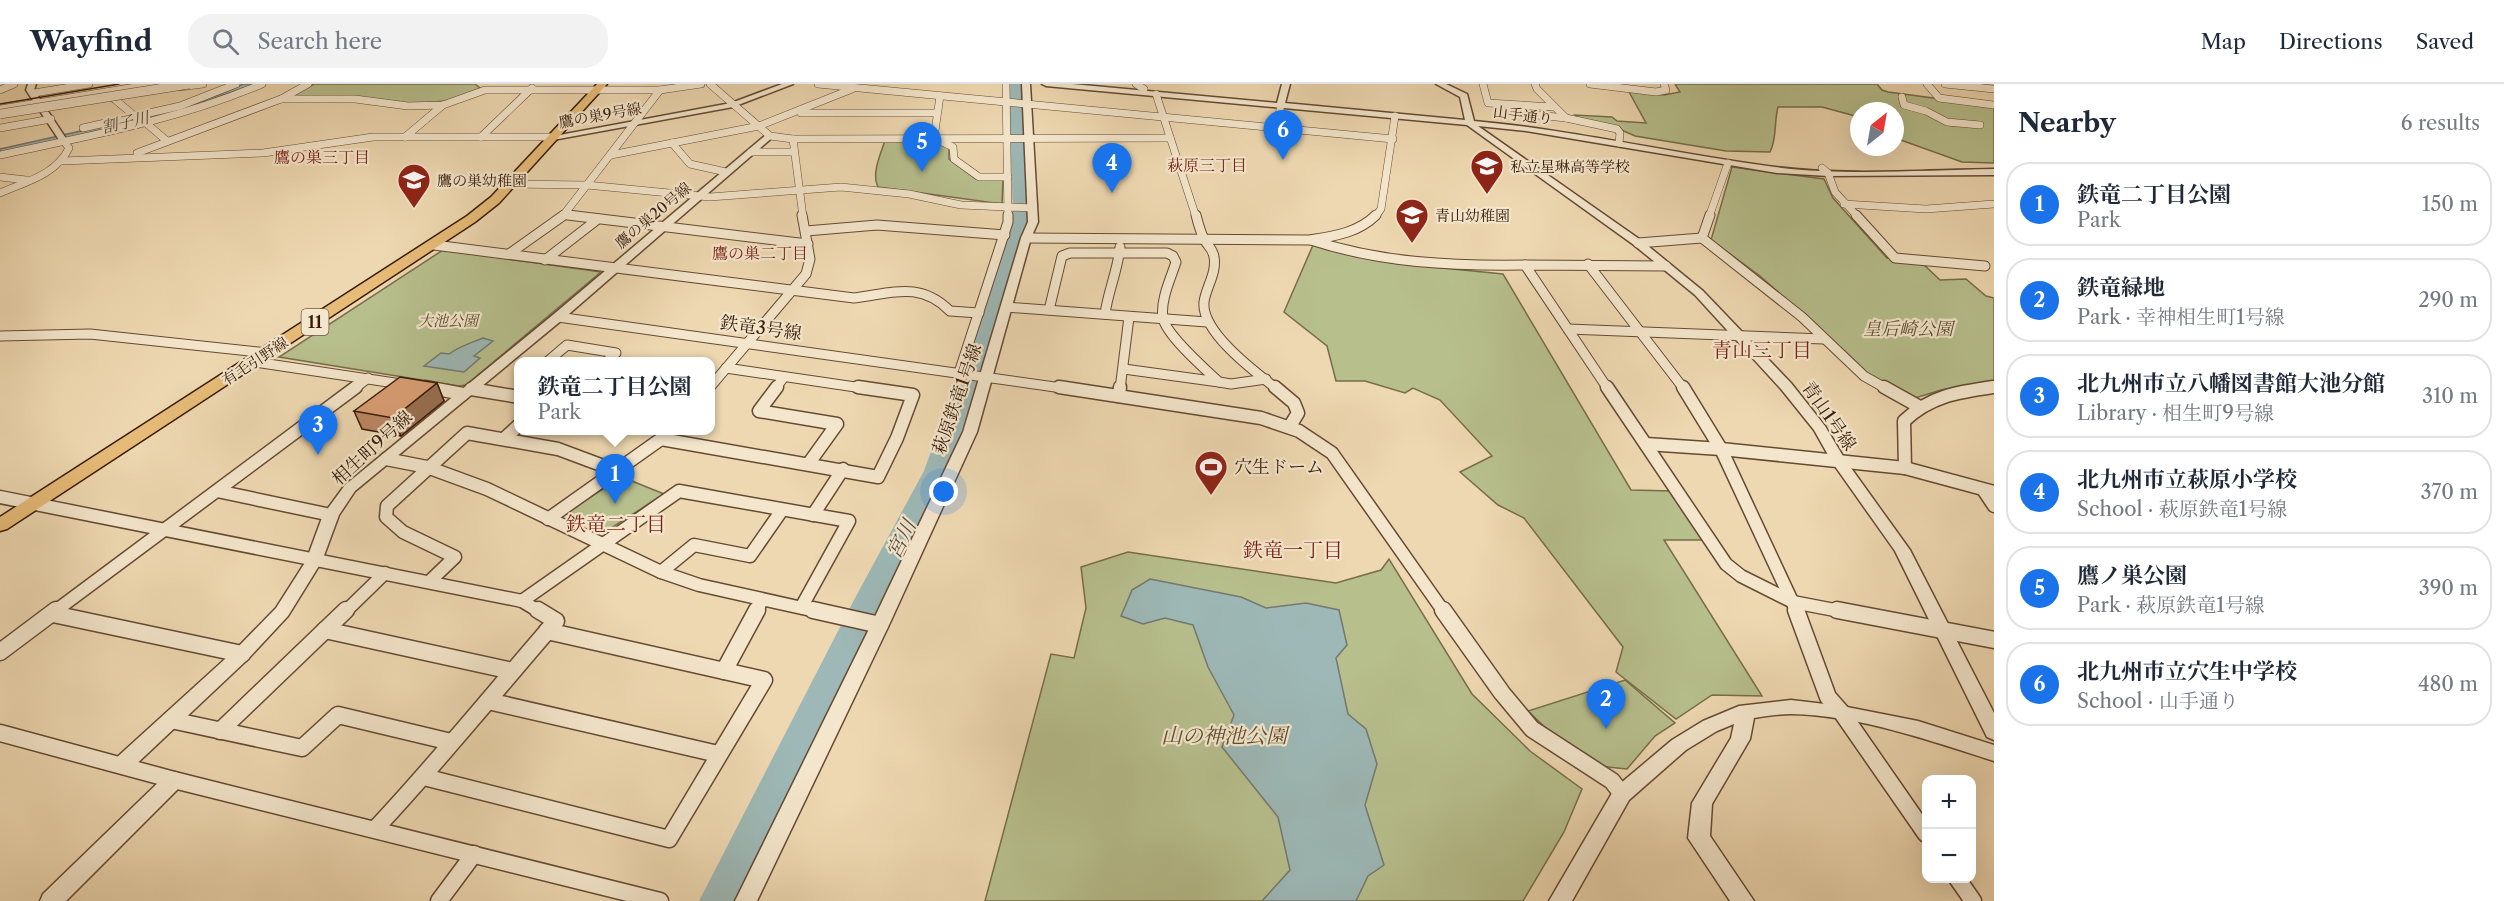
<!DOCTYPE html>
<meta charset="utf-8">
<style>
body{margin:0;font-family:"Libre Caslon Text","Noto Serif JP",serif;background:#f2f2f3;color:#1f2937}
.controls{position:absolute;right:18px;bottom:18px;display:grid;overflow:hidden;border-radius:12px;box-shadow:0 6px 24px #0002}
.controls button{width:54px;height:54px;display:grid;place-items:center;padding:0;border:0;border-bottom:2px solid #e0e1e3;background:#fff;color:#1f2937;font:30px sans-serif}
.compass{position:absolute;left:1850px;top:18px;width:54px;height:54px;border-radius:50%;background:#fff;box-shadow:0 6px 24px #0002;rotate:31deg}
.you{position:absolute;left:944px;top:408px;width:21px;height:21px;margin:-15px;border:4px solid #fff;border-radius:50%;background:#1a73e8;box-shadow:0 0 0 9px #1a73e833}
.badge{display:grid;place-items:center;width:39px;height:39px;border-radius:50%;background:#1a73e8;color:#fff;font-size:20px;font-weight:700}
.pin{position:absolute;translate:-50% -50px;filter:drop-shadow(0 2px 3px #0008)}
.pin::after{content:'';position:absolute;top:32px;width:21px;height:18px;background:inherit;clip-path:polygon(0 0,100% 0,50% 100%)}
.popup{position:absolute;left:514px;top:273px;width:201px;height:78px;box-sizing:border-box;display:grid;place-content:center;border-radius:12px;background:#fff;filter:drop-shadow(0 2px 4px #0005);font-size:20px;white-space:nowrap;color:#747a83}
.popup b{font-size:22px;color:#1f2937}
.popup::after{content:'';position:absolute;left:50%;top:100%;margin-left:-12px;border:12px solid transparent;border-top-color:#fff}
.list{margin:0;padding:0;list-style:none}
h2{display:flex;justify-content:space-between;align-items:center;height:78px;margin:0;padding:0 24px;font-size:26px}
h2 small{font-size:20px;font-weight:400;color:#747a83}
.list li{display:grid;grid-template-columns:39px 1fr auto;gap:18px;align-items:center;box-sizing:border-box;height:84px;margin:0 12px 12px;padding:0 12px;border:2px solid #e0e1e3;border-radius:24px}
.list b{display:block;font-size:22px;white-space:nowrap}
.list p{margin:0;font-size:20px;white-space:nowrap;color:#747a83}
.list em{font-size:20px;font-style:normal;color:#747a83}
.icon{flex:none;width:33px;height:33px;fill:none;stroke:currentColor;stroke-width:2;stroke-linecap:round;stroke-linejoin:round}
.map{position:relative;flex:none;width:1994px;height:817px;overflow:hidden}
header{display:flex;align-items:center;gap:36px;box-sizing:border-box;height:84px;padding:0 30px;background:#fff;border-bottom:2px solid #e0e1e3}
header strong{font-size:28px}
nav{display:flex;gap:33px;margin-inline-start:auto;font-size:21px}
.search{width:420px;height:54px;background:#f2f2f3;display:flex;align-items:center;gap:15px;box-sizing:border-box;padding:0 21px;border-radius:24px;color:#747a83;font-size:22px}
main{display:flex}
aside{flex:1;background:#fff}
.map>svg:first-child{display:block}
.green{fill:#b7bf8d;stroke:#776d4b;stroke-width:1.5}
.water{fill:#9db8b6;stroke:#747971;stroke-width:1.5}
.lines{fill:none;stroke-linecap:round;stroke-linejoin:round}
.river{fill:#9db8b6;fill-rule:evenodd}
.minor-far3-casing{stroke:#654a33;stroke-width:8}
.minor-far2-casing{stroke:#654a33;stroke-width:11}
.minor-far1-casing{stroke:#654a33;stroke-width:15}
.minor-casing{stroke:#654a33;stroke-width:19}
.tertiary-casing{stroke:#654a33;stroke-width:3}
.primary-casing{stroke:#371b09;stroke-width:3}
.minor-far3{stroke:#f4e6cc;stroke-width:7}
.minor-far2{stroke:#f4e6cc;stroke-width:9}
.minor-far1{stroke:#f4e6cc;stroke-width:12}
.minor{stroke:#f4e6cc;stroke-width:16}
.tertiary{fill:#f4e6cc;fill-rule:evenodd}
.primary{fill:#e7bc78;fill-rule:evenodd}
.tram{stroke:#371b09;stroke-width:1.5}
.tertiary-bridge-casing{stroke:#654a33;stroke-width:10;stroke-linecap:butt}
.tertiary-bridge{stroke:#f4e6cc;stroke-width:9}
.wall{fill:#bb8863;stroke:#371b09;stroke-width:1.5}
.shaded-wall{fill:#986f50;stroke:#371b09;stroke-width:1.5}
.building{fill:#d99e73;stroke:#371b09;stroke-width:1.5}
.labels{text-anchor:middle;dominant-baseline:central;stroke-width:4.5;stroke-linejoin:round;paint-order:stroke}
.far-street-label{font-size:15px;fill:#371b09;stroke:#f4e6cc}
.far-poi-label{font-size:15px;fill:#371b09;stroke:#f4e6cc;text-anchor:start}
.far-park-label{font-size:15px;font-style:italic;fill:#5d4c31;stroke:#f4e6cc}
.far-water-label{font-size:16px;font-style:italic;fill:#564a3d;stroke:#f4e6cc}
.far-neighbourhood-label{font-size:16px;fill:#7a1f14;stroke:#f4e6cc}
.shield{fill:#f4e6cc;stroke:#705844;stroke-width:1.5}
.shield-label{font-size:16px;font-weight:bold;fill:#371b09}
.street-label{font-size:18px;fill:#371b09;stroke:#f4e6cc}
.park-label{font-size:18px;font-style:italic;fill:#5d4c31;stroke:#f4e6cc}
.poi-label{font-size:18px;fill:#371b09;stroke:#f4e6cc;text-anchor:start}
.neighbourhood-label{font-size:20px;fill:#7a1f14;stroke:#f4e6cc}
.water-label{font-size:20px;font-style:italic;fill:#564a3d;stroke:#f4e6cc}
.near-park-label{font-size:21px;font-style:italic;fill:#5d4c31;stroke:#f4e6cc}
</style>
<header>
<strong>Wayfind</strong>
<div class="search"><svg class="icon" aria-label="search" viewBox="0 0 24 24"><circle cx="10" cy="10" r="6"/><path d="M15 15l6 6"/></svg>Search here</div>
<nav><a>Map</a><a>Directions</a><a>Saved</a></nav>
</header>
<main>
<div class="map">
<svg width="1994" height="817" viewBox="0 0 1994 817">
<rect width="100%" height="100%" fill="#eed8b1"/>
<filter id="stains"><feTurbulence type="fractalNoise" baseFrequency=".00333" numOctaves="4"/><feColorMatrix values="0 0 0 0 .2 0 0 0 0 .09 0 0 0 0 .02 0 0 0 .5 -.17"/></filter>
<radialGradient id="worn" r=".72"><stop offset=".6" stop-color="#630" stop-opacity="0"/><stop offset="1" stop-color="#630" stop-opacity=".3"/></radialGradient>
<g class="green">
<path d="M314 0H475L480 4 477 7 446 17 410 20 291 12Z"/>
<path d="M1675 0H1877L1882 6 1888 8 1994 22V79L1962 78 1895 54V27H1859V33L1822 23H1778C1774 38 1777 55 1770 68L1726 67 1635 52 1610 41 1580 36 1575 31 1612 33 1617 37 1646 39 1628 6 1664 11 1680 8Z"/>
<path d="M885 56H932V59L949 63V75L976 95 1003 96 1002 120 878 103C871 89 881 70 885 56Z"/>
<path d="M1732 83 1824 95 1833 114 1887 174 1919 176 1940 196 1966 195 1986 212 1994 214V297L1941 306 1912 315 1867 290 1851 273 1760 192 1711 156Z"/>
<path d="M1313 161 1392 179 1503 190 1631 406 1673 407 1704 456H1664L1762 612 1712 611 1676 635 1616 588 1623 563 1524 434 1498 421 1460 388 1492 372 1440 316 1413 304 1405 309 1365 297H1336L1327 262 1284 228Z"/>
<path d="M443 166 601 188 466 301 459 302 279 273Z"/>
<path d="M622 393 664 410 605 448 565 429Z"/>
<path d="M1128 468 1336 499 1381 486 1389 475 1472 610 1530 667 1582 705 1564 748 1523 817H985L1051 570 1074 574 1086 524 1081 483Z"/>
<path d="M1625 596 1675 639 1655 652 1627 685 1598 682 1553 651 1528 627Z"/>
</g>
<g class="water">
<path d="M243 0H255L158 34 0 69V65L130 36 218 11Z"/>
<path d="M483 254 493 257 474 272 480 274 464 288 424 282 441 269 449 270C460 262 471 259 483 254Z"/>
<path d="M1150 495 1241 513 1266 524 1306 519 1339 526 1347 561 1336 574 1348 630 1366 645 1377 680 1365 721 1384 781 1368 792 1356 817H1262L1290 786 1278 733 1222 663 1234 631 1208 583 1193 541 1165 534 1143 540 1121 532 1132 506Z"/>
</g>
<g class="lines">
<path class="river" d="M1008 0H1022L1031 127 1027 149 948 387 883 514 737 817H699L855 514 924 387 1009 149 1013 127Z"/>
<defs>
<g id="minor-far3">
<path d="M710 0 770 52 793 55 803 133"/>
<path d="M818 0 1393 55"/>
<path d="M1006 0 1008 133"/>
<path d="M1136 0 1144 5"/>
<path d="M1483 0 1488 19 1553 23"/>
<path d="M1535 0 1537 5 1566 34 1617 45 1620 49 1619 59"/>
<path d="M1590 0 1656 8 1666 6 1664 0"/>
<path d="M1927 0 1939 14 1994 21"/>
<path d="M1945 0 1994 5"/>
<path d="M179 3 203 0"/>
<path d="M0 6 14 0"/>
<path d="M34 9 89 0"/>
<path d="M1156 10 1196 133"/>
<path d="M940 12 934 54 953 63 954 75 979 93H1008"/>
<path d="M1902 13 1904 21 1926 27 1947 38 1980 41"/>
<path d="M113 14 136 33"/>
<path d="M281 15H355L408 22 443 21 485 6H660L701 0"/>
<path d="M0 25 154 0"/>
<path d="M1498 27 1566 34"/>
<path d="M801 29H937"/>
<path d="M146 39 167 57"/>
<path d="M0 44 51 35"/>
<path d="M83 44 180 22 236 0"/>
<path d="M1276 44 1281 21"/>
<path d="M405 53 443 21"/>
<path d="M481 53 532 4"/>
<path d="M793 55 1170 54"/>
<path d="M672 59 690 80 726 88"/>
<path d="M751 68H794"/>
<path d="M137 69 281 15 308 0"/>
<path d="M0 71C89 52 178 36 262 0"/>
<path d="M611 71 759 42 852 5"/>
<path d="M63 77 263 69 373 53H553"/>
<path d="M1822 84 1828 89 1835 108 1858 133"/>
<path d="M0 93 26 96"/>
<path d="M509 100 587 101 710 113 841 103 909 110 961 121 1033 124"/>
<path d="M0 109C25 98 56 91 69 64L63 56"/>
<path d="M1844 120 1926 125 1994 120"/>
<path d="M565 131 581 133"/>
<path d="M562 133 660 6"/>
<path d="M1375 133 1381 125 1395 32"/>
<path d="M1709 133 1728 79"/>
</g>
<g id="minor-far2">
<path d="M568 131 808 160"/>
<path d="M1196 131C1198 139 1200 146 1203 153 1206 161 1213 164 1214 173 1217 189 1206 203 1204 218 1201 248 1255 288 1277 305"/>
<path d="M1856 131 1895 174 1985 182"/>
<path d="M806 147 877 141 1005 151"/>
<path d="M1026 154 1310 156C1334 152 1358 149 1376 131"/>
<path d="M1702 154 1710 131"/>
<path d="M1311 156C1381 179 1452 182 1525 181"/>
<path d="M1638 159 1702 154 1802 233 1864 292 1887 305"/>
<path d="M434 161 854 214C893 209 920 197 950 227L979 229"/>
<path d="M509 170 564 131"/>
<path d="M545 176 598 135"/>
<path d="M1588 180 1684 305"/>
<path d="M1006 223 1207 238"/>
<path d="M1049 226 1062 172 1070 169H1167L1173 172 1176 178C1171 194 1160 216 1163 234 1166 251 1205 285 1219 298L1124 285"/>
<path d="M1105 230C1108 207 1118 186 1120 163"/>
<path d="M558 233 1069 305"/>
<path d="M1568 245 1823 255"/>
<path d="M0 252 90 250 267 269"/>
<path d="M255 278 408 301"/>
<path d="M547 278 567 261 616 269 606 278"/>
<path d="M726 284 869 305"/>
<path d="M959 289 1008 138V131"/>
<path d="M1219 298 1231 300 1266 295"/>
<path d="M711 302 806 190 810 175 802 131"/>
<path d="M425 303 434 305"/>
<path d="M354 305 368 294"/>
<path d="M775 305 784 293"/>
<path d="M1120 305 1129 233"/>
<path d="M1608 305 1525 181 1666 182"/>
<path d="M1983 305 1994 303"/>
</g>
<g id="minor-far1">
<path d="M426 303 463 310"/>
<path d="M777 303 759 327 837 340 809 379"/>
<path d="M1059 303 1261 334 1299 347 1332 369 1444 528"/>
<path d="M1275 303 1294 319 1298 329 1290 342"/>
<path d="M1607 303 1726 480 1741 492 1793 518 1845 528"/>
<path d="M1683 303 1721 365 1797 528"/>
<path d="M1884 303 1918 322"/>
<path d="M471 305 519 313"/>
<path d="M1119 312 1120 303"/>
<path d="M505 354 519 341"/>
<path d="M661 355 878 393 897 354 913 311 858 303"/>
<path d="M1646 360 1721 365 1905 384 1994 408"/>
<path d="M386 375 427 383 487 405 661 488 699 501 820 528"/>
<path d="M1905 384 1904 337C1930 312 1958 308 1993 303"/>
<path d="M217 407 331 431"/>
<path d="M1984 407 1994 422"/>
<path d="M0 413 522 517 540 528"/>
<path d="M813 431 843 385"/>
<path d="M548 435 661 355 669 346"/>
<path d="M661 488 694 461 750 472 782 426"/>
<path d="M430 497 455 473 403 448 386 433 387 422 467 349 558 365 617 387"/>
<path d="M522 517 679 407 849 437 802 522"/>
<path d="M54 528 356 303"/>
<path d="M345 528 385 489"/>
<path d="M756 528 762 516"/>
</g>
<g id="minor">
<path d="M813 526 880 541"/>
<path d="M1443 526 1502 609 1532 645 1612 697 1622 710"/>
<path d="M1796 526 1828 613 1842 629 1926 750"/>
<path d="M1837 526 1994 556"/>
<path d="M53 530 242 570"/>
<path d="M325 546 512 587"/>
<path d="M0 568 56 526"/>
<path d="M724 587 757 526"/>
<path d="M488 617 718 670"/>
<path d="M171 636 302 664 338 631 451 658"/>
<path d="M220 647 346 526"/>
<path d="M0 649 174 696 660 817"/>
<path d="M424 693 669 755 764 596 547 547"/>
<path d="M376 744C439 677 496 606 556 537L538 526"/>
<path d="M1957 794 1973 817"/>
<path d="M439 817 474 770"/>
</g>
<g id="tertiary">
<path d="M28 0H36L34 6 67 56 66 58 59 56 26 6Z"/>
<path d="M782 0H793L733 23 553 56 549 53 731 19Z"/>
<path d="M1022 0H1030L1038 138 1031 154 977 348 889 541 757 817H735L871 541 963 348 1021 154 1028 138Z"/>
<path d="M1042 0H1072L1277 19 1282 0H1290L1285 19 1465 36 1460 13 1436 0H1446L1467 10 1474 37C1575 46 1674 70 1775 83 1844 92 1925 86 1994 85V91L1828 92 1777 89 1526 47 1478 42 1642 157 1703 207 1791 299 1825 342 1846 377 1910 466 1994 629V656L1987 653 1895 467 1832 378 1814 346 1781 305 1695 211 1634 161 1467 41 1046 2Z"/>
<path d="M767 50 774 52 562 236 355 407 339 431 322 477 288 532 248 575 129 687 122 689 115 687 112 681 115 675 236 565 276 524 306 477 323 431 345 401 554 230Z"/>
<path d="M1791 616 1842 622 1918 637 1994 661V677C1931 657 1858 631 1791 630 1779 630 1766 632 1754 634L1750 655 1712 720 1710 752 1754 817H1730L1688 754 1692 719 1731 654 1734 640 1717 647 1686 666 1629 716 1572 817H1549L1615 704 1672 656 1703 637 1739 622Z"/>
<path d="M174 688 181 690 184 696 181 702 66 817H40L43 810 167 690Z"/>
</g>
<path id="primary" d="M597 0H607L499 119 475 138 7 445 0 447V433L467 132 491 113Z"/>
</defs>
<use href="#minor-far3" class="minor-far3-casing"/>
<use href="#minor-far2" class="minor-far2-casing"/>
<use href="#minor-far1" class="minor-far1-casing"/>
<use href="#minor" class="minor-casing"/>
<use href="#tertiary" class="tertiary-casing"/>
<use href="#primary" class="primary-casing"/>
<use href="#minor-far3" class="minor-far3"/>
<use href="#minor-far2" class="minor-far2"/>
<use href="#minor-far1" class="minor-far1"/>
<use href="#minor" class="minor"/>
<use href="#tertiary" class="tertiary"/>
<use href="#primary" class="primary"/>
<path class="tram" d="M0 20 119 0"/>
<defs>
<path id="tertiary-bridge" d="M0 30 189 0"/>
</defs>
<use href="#tertiary-bridge" class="tertiary-bridge-casing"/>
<use href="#tertiary-bridge" class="tertiary-bridge"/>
</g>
<path class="wall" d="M437 299 444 317 401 352 362 345 354 327Z"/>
<path class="shaded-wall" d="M437 299 444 317 401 352 393 334Z"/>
<path class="building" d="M400 293 437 299 393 334 354 327Z"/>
<defs>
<symbol id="school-pin" viewBox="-11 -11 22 30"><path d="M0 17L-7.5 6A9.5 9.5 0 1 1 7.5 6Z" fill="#8f2418" stroke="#f4e6cc"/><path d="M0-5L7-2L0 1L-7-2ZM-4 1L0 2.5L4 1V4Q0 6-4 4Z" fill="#fff"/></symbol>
<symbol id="stadium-pin" viewBox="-11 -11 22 30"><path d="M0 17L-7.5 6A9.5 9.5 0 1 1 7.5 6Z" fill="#8f2418" stroke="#f4e6cc"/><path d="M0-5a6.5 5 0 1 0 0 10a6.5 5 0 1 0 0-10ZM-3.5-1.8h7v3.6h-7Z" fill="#fff"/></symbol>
</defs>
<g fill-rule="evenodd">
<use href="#school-pin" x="1468" y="63" width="38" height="52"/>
<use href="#school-pin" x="395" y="77" width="38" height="52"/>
<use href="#school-pin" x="1393" y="112" width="38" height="52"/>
<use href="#stadium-pin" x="1192" y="364" width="38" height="52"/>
</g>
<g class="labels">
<g class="far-street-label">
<text transform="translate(600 31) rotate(-10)">鷹の巣9号線</text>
<text transform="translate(1523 31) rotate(7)">山手通り</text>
<text transform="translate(653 131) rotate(-40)">鷹の巣20号線</text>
<text transform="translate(255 277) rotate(-33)">有毛引野線</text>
</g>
<g class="far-poi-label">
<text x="1510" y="82">私立星琳高等学校</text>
<text x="437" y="96">鷹の巣幼稚園</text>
<text x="1435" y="131">青山幼稚園</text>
</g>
<g class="far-park-label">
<text x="448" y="236">大池公園</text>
</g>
<g class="far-water-label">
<text transform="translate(125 38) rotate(-13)">割子川</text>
</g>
<g class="far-neighbourhood-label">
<text x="322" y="73">鷹の巣三丁目</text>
<text x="1207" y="81">萩原三丁目</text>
<text x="760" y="169">鷹の巣二丁目</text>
</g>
<rect class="shield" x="301.5" y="225" width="27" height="26" rx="4.5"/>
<g class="shield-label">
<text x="315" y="238">11</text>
</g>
<g class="street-label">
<text transform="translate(761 244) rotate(8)">鉄竜3号線</text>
<text transform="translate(957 315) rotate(-71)">萩原鉄竜1号線</text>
<text transform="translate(1829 332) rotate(55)">青山1号線</text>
<text transform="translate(372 364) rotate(-42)">相生町9号線</text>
</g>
<g class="park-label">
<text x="1908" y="245">皇后崎公園</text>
</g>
<g class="poi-label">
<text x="1234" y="383">穴生ドーム</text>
</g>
<g class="neighbourhood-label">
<text x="1762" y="266">青山三丁目</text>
<text x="616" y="440">鉄竜二丁目</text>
<text x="1293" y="466">鉄竜一丁目</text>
</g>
<g class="water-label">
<text transform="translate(901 455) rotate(-63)">宮川</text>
</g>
<g class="near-park-label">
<text x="1224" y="651">山の神池公園</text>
</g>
</g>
<rect width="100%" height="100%" filter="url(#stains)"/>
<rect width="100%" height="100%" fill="url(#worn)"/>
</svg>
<div class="controls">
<button>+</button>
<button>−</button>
</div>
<svg class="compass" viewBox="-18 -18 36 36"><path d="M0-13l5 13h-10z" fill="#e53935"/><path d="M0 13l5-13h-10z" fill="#747a83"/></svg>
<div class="you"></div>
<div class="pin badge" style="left:615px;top:420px">1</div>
<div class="popup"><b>鉄竜二丁目公園</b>Park</div>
<div class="pin badge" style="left:1606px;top:645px">2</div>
<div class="pin badge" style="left:318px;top:371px">3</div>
<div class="pin badge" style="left:1112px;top:109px">4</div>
<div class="pin badge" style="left:922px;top:88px">5</div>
<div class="pin badge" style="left:1283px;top:76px">6</div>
</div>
<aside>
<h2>Nearby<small>6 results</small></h2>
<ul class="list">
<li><span class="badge">1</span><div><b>鉄竜二丁目公園</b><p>Park</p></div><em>150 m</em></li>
<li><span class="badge">2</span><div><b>鉄竜緑地</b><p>Park · 幸神相生町1号線</p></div><em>290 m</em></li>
<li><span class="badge">3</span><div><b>北九州市立八幡図書館大池分館</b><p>Library · 相生町9号線</p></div><em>310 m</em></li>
<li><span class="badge">4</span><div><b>北九州市立萩原小学校</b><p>School · 萩原鉄竜1号線</p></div><em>370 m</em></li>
<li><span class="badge">5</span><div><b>鷹ノ巣公園</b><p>Park · 萩原鉄竜1号線</p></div><em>390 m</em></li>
<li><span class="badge">6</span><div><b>北九州市立穴生中学校</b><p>School · 山手通り</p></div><em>480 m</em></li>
</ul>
</aside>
</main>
